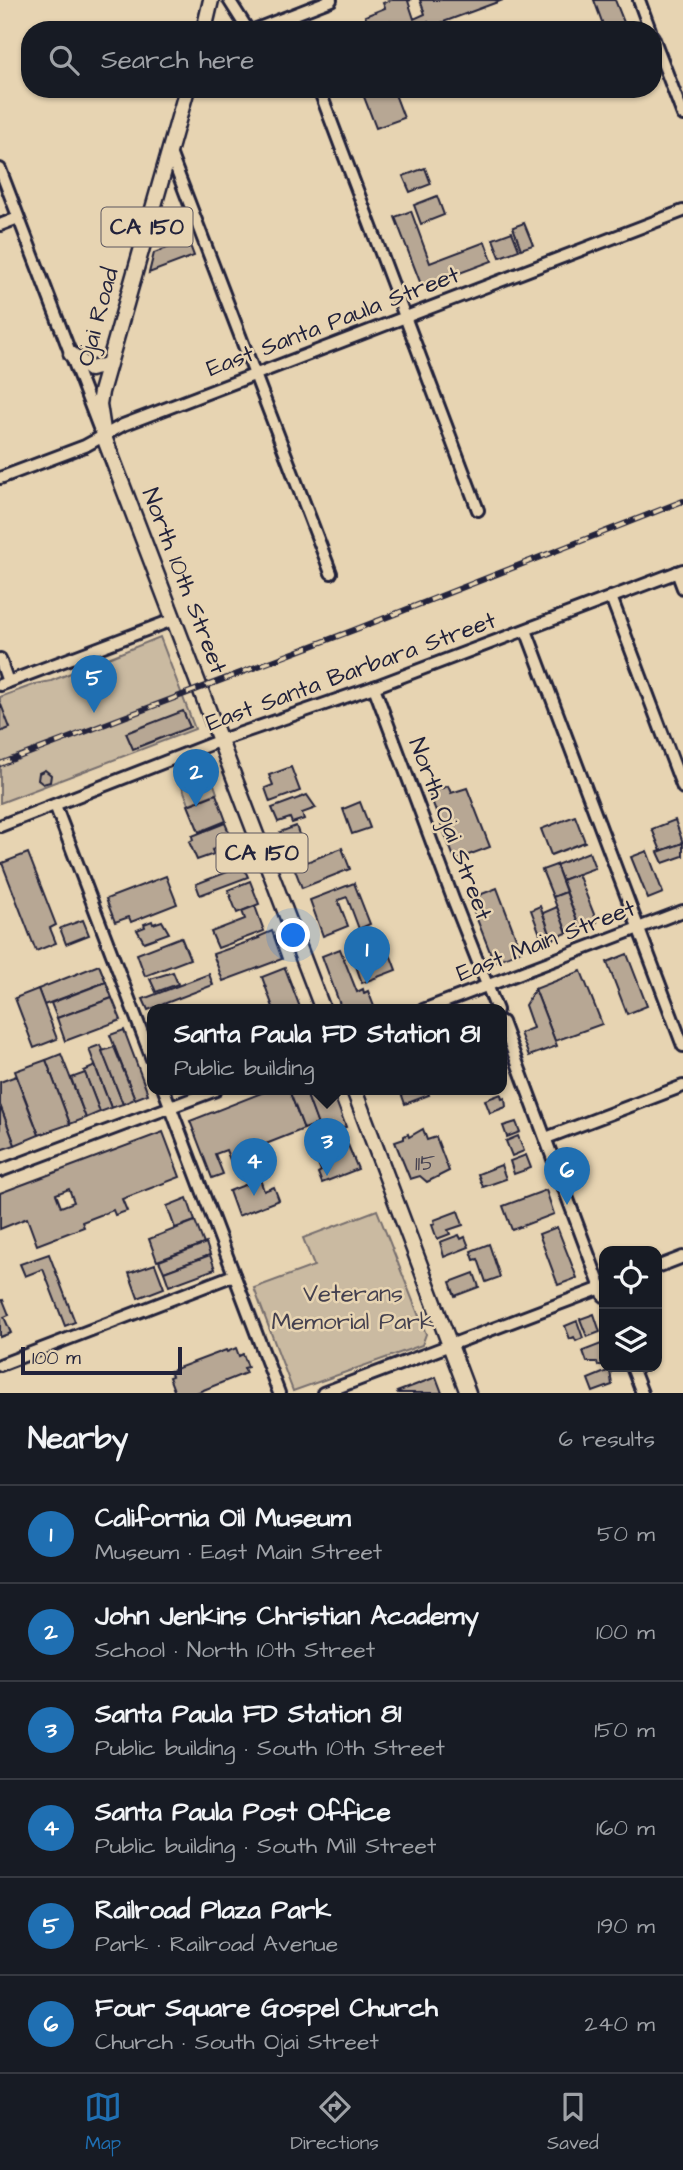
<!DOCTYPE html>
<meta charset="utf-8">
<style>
body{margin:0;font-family:"Architects Daughter",sans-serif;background:#20242c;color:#f1f3f6}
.controls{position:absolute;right:21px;bottom:21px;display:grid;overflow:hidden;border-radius:14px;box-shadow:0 2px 5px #0004}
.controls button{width:63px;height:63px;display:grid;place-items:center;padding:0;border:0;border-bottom:2px solid #363941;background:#171b24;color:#f1f3f6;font:35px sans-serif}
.scale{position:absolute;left:21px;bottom:18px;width:161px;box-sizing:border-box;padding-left:7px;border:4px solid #22223b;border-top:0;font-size:19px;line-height:24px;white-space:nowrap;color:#22223b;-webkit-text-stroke:5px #e7d4b2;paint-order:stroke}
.you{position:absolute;left:294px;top:936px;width:24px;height:24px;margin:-18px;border:5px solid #fff;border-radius:50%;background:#1a73e8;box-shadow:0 0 0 10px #1a73e833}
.badge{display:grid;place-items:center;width:46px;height:46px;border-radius:50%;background:#1f6fb2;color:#fff;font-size:23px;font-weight:700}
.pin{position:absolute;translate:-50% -58px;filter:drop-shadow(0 2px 4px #0008)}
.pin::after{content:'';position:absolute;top:37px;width:24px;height:21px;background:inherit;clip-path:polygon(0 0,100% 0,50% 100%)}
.popup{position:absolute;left:147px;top:1004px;width:360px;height:91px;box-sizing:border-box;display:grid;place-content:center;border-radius:14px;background:#171b24;filter:drop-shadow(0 2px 5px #0005);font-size:23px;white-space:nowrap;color:#9ea1a6}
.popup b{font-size:26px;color:#f1f3f6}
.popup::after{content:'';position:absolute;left:50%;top:100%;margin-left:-14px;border:14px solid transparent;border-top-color:#171b24}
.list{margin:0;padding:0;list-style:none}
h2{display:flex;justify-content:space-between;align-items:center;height:91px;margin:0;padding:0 28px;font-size:30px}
h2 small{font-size:23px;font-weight:400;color:#9ea1a6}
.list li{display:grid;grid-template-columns:46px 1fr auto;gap:21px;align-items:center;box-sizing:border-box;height:98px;padding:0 28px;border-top:2px solid #363941}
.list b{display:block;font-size:26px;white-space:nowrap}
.list p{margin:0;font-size:23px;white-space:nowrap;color:#9ea1a6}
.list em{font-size:23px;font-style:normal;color:#9ea1a6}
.icon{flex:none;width:38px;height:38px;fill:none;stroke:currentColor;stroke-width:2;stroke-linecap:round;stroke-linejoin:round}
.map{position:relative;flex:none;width:683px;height:1393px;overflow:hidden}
.search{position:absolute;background:#171b24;box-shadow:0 2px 5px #0004;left:21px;right:21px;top:21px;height:77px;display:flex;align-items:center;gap:18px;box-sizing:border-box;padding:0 24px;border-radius:28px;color:#9ea1a6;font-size:26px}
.sheet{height:679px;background:#171b24}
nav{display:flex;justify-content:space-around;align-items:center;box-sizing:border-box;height:98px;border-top:2px solid #363941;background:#171b24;font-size:19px;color:#9ea1a6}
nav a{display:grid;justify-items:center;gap:4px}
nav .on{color:#1f6fb2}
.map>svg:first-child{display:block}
.green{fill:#cabaa1;stroke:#766e6e;stroke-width:2}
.building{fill:#b7a794;stroke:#22223b;stroke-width:2;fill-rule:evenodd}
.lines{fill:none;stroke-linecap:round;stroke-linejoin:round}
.minor-casing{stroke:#22223b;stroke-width:16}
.major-casing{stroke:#22223b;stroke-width:19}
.minor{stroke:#e7d4b2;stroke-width:10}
.major{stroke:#e7d4b2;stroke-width:14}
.rail-casing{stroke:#22223b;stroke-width:6}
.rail{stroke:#e7d4b2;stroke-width:3.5;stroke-dasharray:10;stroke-linecap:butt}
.labels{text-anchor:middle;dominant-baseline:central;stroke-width:5;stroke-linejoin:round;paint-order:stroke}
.number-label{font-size:21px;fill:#474351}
.shield{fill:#e7d4b2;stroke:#5d575f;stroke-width:2}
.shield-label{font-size:23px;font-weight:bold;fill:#22223b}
.street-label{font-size:24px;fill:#22223b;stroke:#e7d4b2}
.park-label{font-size:24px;fill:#44404f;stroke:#e7d4b2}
</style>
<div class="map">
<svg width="683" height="1393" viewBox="0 0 683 1393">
<rect width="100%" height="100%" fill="#e7d4b2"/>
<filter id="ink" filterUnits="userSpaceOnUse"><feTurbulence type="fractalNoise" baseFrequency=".0143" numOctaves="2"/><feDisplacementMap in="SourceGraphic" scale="14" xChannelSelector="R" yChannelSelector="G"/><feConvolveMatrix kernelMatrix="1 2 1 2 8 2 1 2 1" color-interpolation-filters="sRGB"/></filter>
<g filter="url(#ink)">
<g class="green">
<path d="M160 637 195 729 0 803V697L36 684 51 681Z"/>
<path d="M207 765 217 793 189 804 178 776Z"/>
<path d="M377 1210 426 1334 422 1345 293 1391 254 1288 314 1266 303 1238Z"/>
</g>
<g class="building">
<path d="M391 0H411L408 1 414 19 425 14 420 0H503L430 27 428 22 409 30H393L390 21 371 30H354L368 25 365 16 385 8 383 3Z"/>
<path d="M594 0H615L627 30H605Z"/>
<path d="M361 89H393L404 118 376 128Z"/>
<path d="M425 168 431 184 410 192 403 176Z"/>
<path d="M437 196 444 215 421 224 414 205Z"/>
<path d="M411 211 430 263 485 242 492 261 422 287 395 217Z"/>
<path d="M524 223 533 245 521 249 513 227Z"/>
<path d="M512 232 519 250 500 257 493 239Z"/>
<path d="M188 240 194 256 149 273 154 253Z"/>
<path d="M0 702 10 728 0 732Z"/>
<path d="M183 711 190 727 133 749 126 733Z"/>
<path d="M291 767 300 791 270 802 265 788 273 785 269 775Z"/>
<path d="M45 770 51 775 50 782 43 784 38 780 39 773Z"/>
<path d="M448 786 451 793 467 788 490 847 455 860 429 793Z"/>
<path d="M216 794 226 821 199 832 188 805Z"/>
<path d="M307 795 316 808 302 813 304 819 292 823 290 818 278 822 272 808Z"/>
<path d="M360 802 370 828 352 834 343 809Z"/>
<path d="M575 816 585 842 551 855 541 829Z"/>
<path d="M675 820 683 843 661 851 652 829Z"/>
<path d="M225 823 233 842 212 850 214 854 197 860 189 842 193 840 192 836Z"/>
<path d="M296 826 304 848 288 854 280 832Z"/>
<path d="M683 843V856L663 863 658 852Z"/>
<path d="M342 848 350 869 302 888 294 867Z"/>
<path d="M647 851 663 893 648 899 631 857Z"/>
<path d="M589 852 595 868 562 880 556 865Z"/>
<path d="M28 853 56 925 50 928 56 943 36 951 2 863Z"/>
<path d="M556 865 566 892 553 897 542 870Z"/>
<path d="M243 866 248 877 200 895 196 884Z"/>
<path d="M578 874 597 922 580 928 562 880Z"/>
<path d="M166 876 177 904 131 922 129 917 115 922 106 899Z"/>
<path d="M250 881 259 904 237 913 228 890Z"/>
<path d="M354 883 370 924 359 929 347 897 338 900 348 926 323 936 310 900Z"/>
<path d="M497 888 521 951 494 962 469 899Z"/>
<path d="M566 892 580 928 567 933 553 897Z"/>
<path d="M255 906 264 931 218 948 211 932 245 919 242 911Z"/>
<path d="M540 906 552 939 543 942 531 910Z"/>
<path d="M557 907 567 933 552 939 543 913Z"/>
<path d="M83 920 89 935 66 944 60 928Z"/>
<path d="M152 921 153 924 162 921 169 933 144 942 137 930 145 927 144 924Z"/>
<path d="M272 931 282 959 223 981 213 954 259 938 258 937Z"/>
<path d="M181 937 190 959 145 976 137 954Z"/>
<path d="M340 949 357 992 363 989 364 993 368 991 375 1009 342 1010 322 956Z"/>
<path d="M390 954 396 970 362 983 356 966Z"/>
<path d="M627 954 647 1006 627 1014 607 962Z"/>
<path d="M99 965 106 982 44 1005 38 989Z"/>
<path d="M285 968 301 1010H274L262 977Z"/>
<path d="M581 971 602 1024 555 1041 535 989Z"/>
<path d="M173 972 178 984 156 992 150 979Z"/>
<path d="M209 974 213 985 148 1010 143 999Z"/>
<path d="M106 982 112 998 57 1018 51 1003Z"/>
<path d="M38 989 57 1039 34 1048 15 998Z"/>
<path d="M535 989 557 1046 529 1056 520 1033 533 1028 525 1005Z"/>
<path d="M112 998 121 1020 65 1041 57 1018Z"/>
<path d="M124 1030 148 1094 135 1099 110 1035Z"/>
<path d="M100 1045 123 1104 111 1108 89 1049Z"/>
<path d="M114 1047 135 1099 123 1104 102 1051Z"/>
<path d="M61 1054 86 1118 70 1124 46 1060Z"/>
<path d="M46 1060 70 1124 39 1135 15 1071Z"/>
<path d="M95 1066 111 1108 100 1112 84 1071Z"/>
<path d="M85 1073 100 1112 86 1118 71 1078Z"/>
<path d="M16 1076 39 1135 15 1145 0 1105V1082Z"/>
<path d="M269 1090H289L304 1129 243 1153 248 1165 234 1170 226 1150 215 1154 223 1174 212 1178 190 1121Z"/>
<path d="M289 1090H305L318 1124 304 1129Z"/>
<path d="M305 1090H332L346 1127 322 1136Z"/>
<path d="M400 1090H427L429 1095 405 1104Z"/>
<path d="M501 1094 502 1099 505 1098 506 1107 490 1113 485 1100Z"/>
<path d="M1 1108 15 1145 0 1150V1109Z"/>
<path d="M516 1122 520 1132 507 1137 503 1126Z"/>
<path d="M423 1129 427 1140 436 1137 449 1171 427 1182 420 1176 410 1179 395 1142 404 1139V1136L408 1134 409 1137Z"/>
<path d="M163 1132 180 1177 122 1199 127 1211 115 1215 113 1210 82 1222 84 1227 37 1245 27 1218 0 1229V1193ZM69 1189 74 1202 61 1207 56 1194Z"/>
<path d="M518 1136 524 1151 512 1156 506 1141Z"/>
<path d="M348 1145 358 1169 322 1183 318 1173 321 1171 316 1158Z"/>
<path d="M526 1155 531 1168 514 1174 510 1161Z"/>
<path d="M501 1165 506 1179 483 1187 478 1174Z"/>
<path d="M260 1179 264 1191 274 1187 279 1200 238 1216 229 1191Z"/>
<path d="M546 1190 554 1214 512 1230 503 1206Z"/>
<path d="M187 1198 195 1221 175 1228 167 1206Z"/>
<path d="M458 1211 463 1225 448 1230 450 1234 437 1239 432 1225 435 1224 434 1220Z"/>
<path d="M195 1221 204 1244 157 1261 149 1239Z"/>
<path d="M557 1227 577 1278 558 1285 539 1234Z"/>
<path d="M459 1235 461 1239 465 1237 469 1247 444 1257 440 1242Z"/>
<path d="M206 1243 210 1255 164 1272 159 1261Z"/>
<path d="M489 1244 500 1277 486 1282 478 1259 474 1260 471 1251Z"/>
<path d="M49 1254 75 1322 65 1326 43 1269 25 1276 20 1264Z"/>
<path d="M210 1255 215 1269 169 1286 164 1272Z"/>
<path d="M155 1264 164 1288 138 1298 129 1273Z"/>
<path d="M474 1273 479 1287 455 1296 450 1282Z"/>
<path d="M3 1300 9 1315 4 1317 11 1333 0 1337V1301Z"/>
<path d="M594 1314 600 1332 587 1337 580 1319Z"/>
<path d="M577 1321 583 1338 576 1341 574 1337 570 1339 565 1326Z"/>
<path d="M601 1344 604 1346V1364L598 1366 597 1362H587L583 1351Z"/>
<path d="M236 1348 239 1356 243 1354 248 1367 244 1368 246 1373 196 1393H175L169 1377 172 1376 170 1371 226 1350 227 1352Z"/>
<path d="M610 1370 612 1385 593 1392 588 1379Z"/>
<path d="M436 1377 442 1393H398L397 1392Z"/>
</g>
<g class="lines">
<defs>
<g id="minor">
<path d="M229 0 248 30"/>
<path d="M639 0 650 30"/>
<path d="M290 16 296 30"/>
<path d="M254 30 331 0"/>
<path d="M653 37 683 115"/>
<path d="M319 89 478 510"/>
<path d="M169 150 331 573"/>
<path d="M0 169 99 428"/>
<path d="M0 225 18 218"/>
<path d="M0 478 85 446 123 425 683 211"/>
<path d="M677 572 683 588"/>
<path d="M611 597 683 788"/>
<path d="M526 630 683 1046"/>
<path d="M0 659 8 682"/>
<path d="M0 685 175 619"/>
<path d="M374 687 453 899 497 1010"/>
<path d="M55 805 152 1059"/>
<path d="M0 826 221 740 374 687 683 570"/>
<path d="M423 1010 683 911"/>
<path d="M502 1022 604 1296"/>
<path d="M164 1090 279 1393"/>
<path d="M546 1138 683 1086"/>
<path d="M0 1171 216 1090"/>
<path d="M657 1267 683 1257"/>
<path d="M0 1365 234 1275"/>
<path d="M632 1367 642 1393"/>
<path d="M323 1393 604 1287"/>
</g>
<g id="major">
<path d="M204 30 211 0"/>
<path d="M187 89 101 392 99 404 104 437 323 1010"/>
<path d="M71 354 90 369 108 365"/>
<path d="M354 1090 468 1393"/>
</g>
</defs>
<use href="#minor" class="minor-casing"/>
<use href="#major" class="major-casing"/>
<use href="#minor" class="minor"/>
<use href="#major" class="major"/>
<defs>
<path id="rail" d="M0 764 354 630 683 501"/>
</defs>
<use href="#rail" class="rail-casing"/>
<use href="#rail" class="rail"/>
</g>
</g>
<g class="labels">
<g class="number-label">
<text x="425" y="1163">115</text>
</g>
<g class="shield">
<rect x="101.5" y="207.5" width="91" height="39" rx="5"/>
<rect x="216.5" y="833.5" width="91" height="39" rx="5"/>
</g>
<g class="shield-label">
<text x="147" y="227">CA 150</text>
<text x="262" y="853">CA 150</text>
</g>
<g class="street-label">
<text transform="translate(98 317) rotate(-75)">Ojai Road</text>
<text transform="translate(333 322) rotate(-21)">East Santa Paula Street</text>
<text transform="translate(184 581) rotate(69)">North 10th Street</text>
<text transform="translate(351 672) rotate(-20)">East Santa Barbara Street</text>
<text transform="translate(450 829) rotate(69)">North Ojai Street</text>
<text transform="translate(546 941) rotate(-21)">East Main Street</text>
</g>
<g class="park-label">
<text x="353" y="1294">Veterans<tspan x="353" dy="28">Memorial Park</tspan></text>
</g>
</g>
</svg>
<div class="controls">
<button><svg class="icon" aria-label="locate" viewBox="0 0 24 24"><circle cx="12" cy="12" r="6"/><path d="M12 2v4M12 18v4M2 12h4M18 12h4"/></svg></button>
<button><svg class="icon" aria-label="layers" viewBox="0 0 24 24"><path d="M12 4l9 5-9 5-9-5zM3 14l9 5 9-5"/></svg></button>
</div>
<div class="scale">100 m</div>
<div class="you"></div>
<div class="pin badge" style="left:367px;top:984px">1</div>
<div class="pin badge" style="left:196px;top:807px">2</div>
<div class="pin badge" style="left:327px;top:1176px">3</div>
<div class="popup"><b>Santa Paula FD Station 81</b>Public building</div>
<div class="pin badge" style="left:254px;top:1196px">4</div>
<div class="pin badge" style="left:94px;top:713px">5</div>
<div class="pin badge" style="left:567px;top:1205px">6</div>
<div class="search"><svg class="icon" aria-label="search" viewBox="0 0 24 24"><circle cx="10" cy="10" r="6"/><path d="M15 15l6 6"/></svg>Search here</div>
</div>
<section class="sheet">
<h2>Nearby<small>6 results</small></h2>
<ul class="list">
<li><span class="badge">1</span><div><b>California Oil Museum</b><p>Museum · East Main Street</p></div><em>50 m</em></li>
<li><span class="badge">2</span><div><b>John Jenkins Christian Academy</b><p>School · North 10th Street</p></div><em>100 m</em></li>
<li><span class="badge">3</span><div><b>Santa Paula FD Station 81</b><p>Public building · South 10th Street</p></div><em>150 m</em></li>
<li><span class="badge">4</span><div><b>Santa Paula Post Office</b><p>Public building · South Mill Street</p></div><em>160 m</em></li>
<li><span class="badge">5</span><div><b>Railroad Plaza Park</b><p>Park · Railroad Avenue</p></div><em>190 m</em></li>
<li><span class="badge">6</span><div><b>Four Square Gospel Church</b><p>Church · South Ojai Street</p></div><em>240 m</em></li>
</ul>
</section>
<nav>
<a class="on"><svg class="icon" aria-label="map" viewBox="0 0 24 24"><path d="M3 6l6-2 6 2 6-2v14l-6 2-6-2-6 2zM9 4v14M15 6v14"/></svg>Map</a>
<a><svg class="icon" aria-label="directions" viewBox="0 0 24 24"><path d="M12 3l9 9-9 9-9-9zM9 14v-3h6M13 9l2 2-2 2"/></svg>Directions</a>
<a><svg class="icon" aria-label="saved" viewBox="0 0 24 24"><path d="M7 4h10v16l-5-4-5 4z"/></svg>Saved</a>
</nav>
